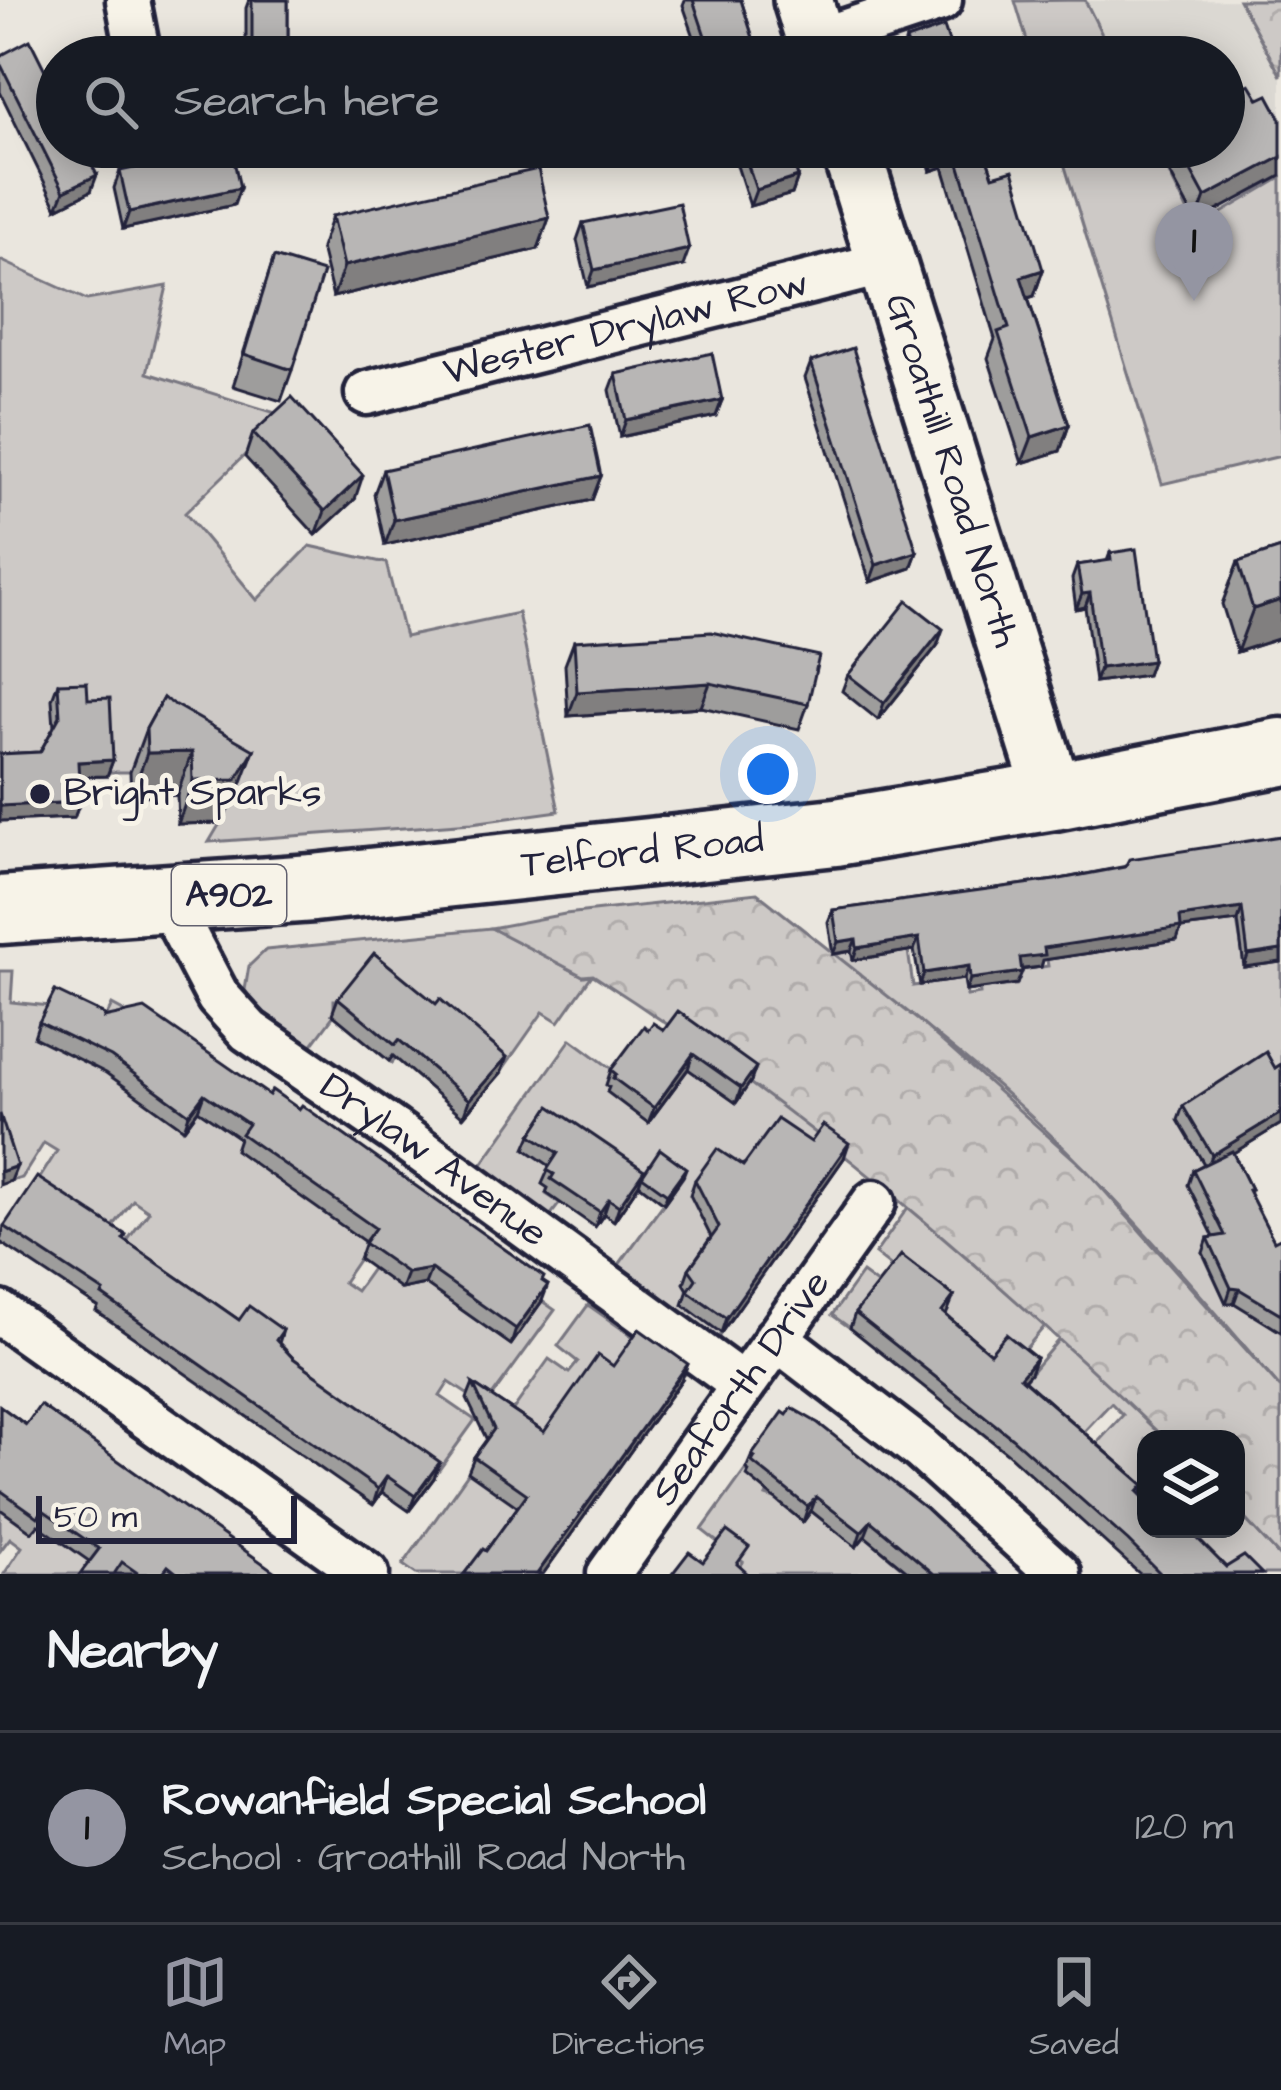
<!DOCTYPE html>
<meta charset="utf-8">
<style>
body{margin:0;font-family:"Architects Daughter",sans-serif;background:#20242c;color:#f1f3f6}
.controls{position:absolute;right:36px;bottom:36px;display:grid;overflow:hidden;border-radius:24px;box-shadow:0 6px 30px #0003}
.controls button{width:108px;height:108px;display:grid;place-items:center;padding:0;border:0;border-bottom:3px solid #363941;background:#171b24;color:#f1f3f6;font:60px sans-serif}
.scale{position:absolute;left:36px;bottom:30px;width:261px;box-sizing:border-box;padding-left:12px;border:6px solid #22223b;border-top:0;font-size:33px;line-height:42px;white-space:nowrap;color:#22223b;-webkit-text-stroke:9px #f7f3e8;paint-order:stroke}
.you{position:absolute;left:768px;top:774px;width:42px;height:42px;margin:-30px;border:9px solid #fff;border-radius:50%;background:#1a73e8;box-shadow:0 0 0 18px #1a73e833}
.badge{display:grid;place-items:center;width:78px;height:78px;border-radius:50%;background:#9495a2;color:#111;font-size:39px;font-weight:700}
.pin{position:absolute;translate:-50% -99px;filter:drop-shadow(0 3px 6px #0008)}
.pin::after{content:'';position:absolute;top:63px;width:42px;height:36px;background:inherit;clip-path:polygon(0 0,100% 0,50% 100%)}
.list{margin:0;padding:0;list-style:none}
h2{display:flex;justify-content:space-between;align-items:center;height:156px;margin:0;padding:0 48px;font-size:51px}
h2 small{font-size:39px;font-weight:400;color:#9ea1a6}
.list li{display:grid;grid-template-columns:78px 1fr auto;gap:36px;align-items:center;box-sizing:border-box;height:192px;padding:0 48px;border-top:3px solid #363941}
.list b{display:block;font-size:45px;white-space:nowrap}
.list p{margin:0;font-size:39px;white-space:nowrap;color:#9ea1a6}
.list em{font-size:39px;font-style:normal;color:#9ea1a6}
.icon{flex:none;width:66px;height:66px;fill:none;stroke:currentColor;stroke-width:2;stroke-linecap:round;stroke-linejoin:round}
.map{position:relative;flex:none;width:1281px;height:1574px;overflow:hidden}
.search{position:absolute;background:#171b24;box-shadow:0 6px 30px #0003;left:36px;right:36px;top:36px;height:132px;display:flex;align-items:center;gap:30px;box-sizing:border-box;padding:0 42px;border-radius:66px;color:#9ea1a6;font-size:45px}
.sheet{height:348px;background:#171b24}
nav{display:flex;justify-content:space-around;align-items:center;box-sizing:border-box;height:168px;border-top:3px solid #363941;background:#171b24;font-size:33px;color:#9ea1a6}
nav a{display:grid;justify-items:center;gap:6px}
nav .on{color:#9495a2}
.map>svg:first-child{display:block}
.built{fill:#dbd8d2}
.green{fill:#cdc9c6;stroke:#787680;stroke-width:3}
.forest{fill:url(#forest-crowns);stroke:#787680;stroke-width:3}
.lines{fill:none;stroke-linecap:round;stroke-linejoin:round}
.street-casing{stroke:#22223b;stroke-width:51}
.secondary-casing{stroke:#22223b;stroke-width:66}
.primary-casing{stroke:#22223b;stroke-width:75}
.street{stroke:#f7f3e8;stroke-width:42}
.secondary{stroke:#f7f3e8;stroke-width:57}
.primary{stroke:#f7f3e8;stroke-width:66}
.wall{fill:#9e9d9c;stroke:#22223b;stroke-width:3}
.shaded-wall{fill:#817f7f;stroke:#22223b;stroke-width:3}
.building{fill:#b8b6b5;stroke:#22223b;stroke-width:3}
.poi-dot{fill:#22223b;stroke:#f7f3e8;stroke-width:4.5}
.labels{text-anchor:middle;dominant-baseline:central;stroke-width:10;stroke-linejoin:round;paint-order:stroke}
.shield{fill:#f7f3e8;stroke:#62616f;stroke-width:3}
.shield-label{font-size:36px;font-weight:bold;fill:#22223b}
.street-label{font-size:39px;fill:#22223b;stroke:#f7f3e8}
.poi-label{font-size:39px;fill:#22223b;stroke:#f7f3e8;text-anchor:start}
</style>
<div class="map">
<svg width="1281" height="1574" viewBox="0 0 1281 1574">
<defs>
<pattern id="forest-crowns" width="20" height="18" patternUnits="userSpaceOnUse" patternTransform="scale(3)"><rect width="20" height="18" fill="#cdc9c6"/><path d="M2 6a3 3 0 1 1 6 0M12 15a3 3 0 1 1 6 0" fill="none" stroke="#b0acab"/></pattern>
</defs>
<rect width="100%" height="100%" fill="#eae6de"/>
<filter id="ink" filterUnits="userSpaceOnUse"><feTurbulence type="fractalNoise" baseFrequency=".00833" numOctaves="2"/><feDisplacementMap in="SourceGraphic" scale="24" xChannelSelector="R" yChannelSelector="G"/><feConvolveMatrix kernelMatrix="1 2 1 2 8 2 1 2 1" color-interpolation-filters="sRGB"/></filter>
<g filter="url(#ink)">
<path class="built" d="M1281 0V456L1162 484 1059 147H1224V57H1032L1015 1Z"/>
<g class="green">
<path d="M1085 0 1113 57H1032L1015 1Z"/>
<path d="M1059 147H1156L1196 228 1281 178V456L1162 484Z"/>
<path d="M0 260 87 300 167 286 147 373 285 416 185 513 257 600 310 546 386 563 405 637 518 613 559 811 472 823 209 842 238 793 130 772H107L68 718 0 821Z"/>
<path d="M1170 895 1237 921 1245 967 1260 964 1281 902V1075L1204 1134 1221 1249 1203 1254 1226 1303H1250L1264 1321 1276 1329 1281 1322V1389C1218 1314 1153 1239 1085 1169 1008 1089 920 1021 832 955L851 951 854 960 896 953 902 908 913 986 964 979 967 996 980 994 978 976 995 987 1016 985 1015 971 1048 966 1041 922Z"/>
<path d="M491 928 583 976 592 975 559 1022 543 1012 500 1073 434 1016 392 1063 389 1061 406 1041 344 1000H334V1015L311 1046 253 1004 245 990 249 966 266 950Z"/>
<path d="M0 971H13L11 1002 49 1006 85 1061 112 1005 123 1011 116 1028 183 1129 205 1100 263 1111 236 1150 369 1244 343 1282 356 1291 414 1210 392 1282 401 1289 407 1288 415 1277 510 1344 542 1301 555 1310 485 1406 449 1382 440 1396 475 1420 439 1470 421 1458 339 1449 324 1471 312 1462 262 1394 246 1416 99 1279 149 1211 133 1200 103 1240 31 1192 57 1151 44 1143 22 1178 11 1181 0 1146Z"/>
<path d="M571 1039 616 1072 649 1122 688 1069 735 1102 751 1081 821 1135 717 1237 687 1291 721 1333 718 1338 618 1266 683 1177 657 1159 627 1201 553 1168 546 1194 560 1203 550 1216 480 1167Z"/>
<path d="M909 1206 1045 1326 1015 1361 984 1368 908 1373 948 1311 875 1254Z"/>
<path d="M862 1273 881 1287 850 1328 832 1315Z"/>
<path d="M588 1305 686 1374 568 1444 470 1574H416L403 1565 549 1359 569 1373 578 1362 558 1346Z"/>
<path d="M1060 1338 1165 1439H1146V1529L1121 1555 1103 1538 1088 1453 1123 1415 1111 1403 1074 1442 981 1432Z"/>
<path d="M746 1469 768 1492 766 1496 778 1500 803 1522 821 1497 856 1547 865 1536 910 1574H735L743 1562 702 1530Z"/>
<path d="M19 1479C51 1528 67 1560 128 1574H4L22 1547 10 1538 0 1551V1506Z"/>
<path d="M1236 1509 1281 1558V1574H1141L1133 1568 1163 1538 1155 1529H1236Z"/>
</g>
<g class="forest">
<path d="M1239 0H1281V76Z"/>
<path d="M757 893 918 1020 1085 1169 1281 1389V1558L1236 1509V1439H1165C987 1268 801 1108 593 975L583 976 491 928 565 914Z"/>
</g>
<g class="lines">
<defs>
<g id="street">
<path d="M128 0 139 57"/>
<path d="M816 41 940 0"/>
<path id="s1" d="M367 393 886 263"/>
<path id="s2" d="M167 900 218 997 249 1031 393 1130 743 1385"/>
<path d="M0 1313 367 1574"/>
<path d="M776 1338 921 1449 1059 1574"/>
<path id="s3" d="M609 1574 874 1202"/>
</g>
<g id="secondary">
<path d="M803 0 821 57"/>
<path id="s4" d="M850 147 1054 796"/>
</g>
<g id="primary">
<path id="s5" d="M0 910 313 888 836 832 1054 796 1281 752"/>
</g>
</defs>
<use href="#street" class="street-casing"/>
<use href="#secondary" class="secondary-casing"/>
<use href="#primary" class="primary-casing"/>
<use href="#street" class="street"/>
<use href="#secondary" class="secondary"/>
<use href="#primary" class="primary"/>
</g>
<g class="wall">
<path d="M249 0H288V57H246V8Z"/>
<path d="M685 0H741L759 57H701L683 5Z"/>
<path d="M906 40 954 57H900Z"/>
<path d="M0 56 91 191 57 208 0 92Z"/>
<path d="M1250 84 1196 222 1167 168 1171 157 1167 147H1224Z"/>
<path d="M731 147H788L798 177 792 194 750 206Z"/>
<path d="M923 147H983L993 176 1043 270 1034 296 1028 298 1069 425 1060 451 1022 463 988 358 995 339 943 167 931 171Z"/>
<path d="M120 171 234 205 123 229 114 188Z"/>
<path d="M332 216 549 218 538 249 333 297 321 248Z"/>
<path d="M583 223 683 266 588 287 577 240Z"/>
<path d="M274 257 292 370 281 401 233 386Z"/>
<path d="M811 362 917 552 911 568 870 582 805 378Z"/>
<path d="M616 374 722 400 716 416 620 437 610 390Z"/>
<path d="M253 433 355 499 316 535 245 457Z"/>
<path d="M383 470 601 476 592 500 385 545 374 494Z"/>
<path d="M1281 548V638L1237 652 1222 604 1238 562Z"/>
<path d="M1110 553 1152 661 1147 675 1095 682 1085 607 1076 609 1072 579 1077 565 1107 561Z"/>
<path d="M574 641 808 704 799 729 701 707 568 716 565 665Z"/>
<path d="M937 646 878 720 842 691 848 675Z"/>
<path d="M58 683 88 699 113 760 107 776 79 777 80 802 74 818 0 821V754L40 752 54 727 52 699Z"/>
<path d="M163 698 238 792 220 823 178 824 177 795 131 796 130 772 146 729Z"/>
<path d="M1281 836V962L1244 967 1238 921 1181 928 1177 940 1043 960 1041 967 1021 970 1017 984 966 991 964 979 920 985 914 950 853 960 851 951 833 954 828 922 833 910 1055 880Z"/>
<path d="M338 998 501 1073 463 1117 393 1056 389 1061 332 1014Z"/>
<path d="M104 1018 543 1282 542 1301 511 1345 425 1284 401 1289 359 1259 365 1242 235 1150 239 1138 198 1110 184 1129 106 1073 34 1037 39 1022Z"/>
<path d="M648 1030H664L751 1081 736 1103 688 1069 648 1123 607 1092 609 1087 606 1085 611 1070Z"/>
<path d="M1183 1106 1281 1124 1233 1153 1251 1189 1249 1194 1274 1241 1281 1240V1332L1234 1303H1226L1203 1253 1208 1238 1214 1237 1188 1185 1193 1170 1204 1164 1178 1120Z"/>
<path d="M531 1135 644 1170 683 1176 664 1203 639 1184 614 1221 604 1214 595 1227 546 1193 548 1188 542 1184 550 1166 525 1149Z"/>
<path d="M811 1142 844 1158 721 1333 683 1305 688 1290 684 1283 689 1269 711 1237 690 1195 695 1180Z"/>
<path d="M4 1226 126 1235 124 1240 239 1320 283 1330 279 1343 293 1358 434 1478 409 1511 382 1492 373 1505 96 1311 98 1307 0 1242Z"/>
<path d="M954 1296 946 1315 990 1353 1036 1358 1030 1373 1024 1380 1144 1485 1141 1495 1146 1529 1226 1567 1262 1574H1140L1007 1453 850 1328 855 1313Z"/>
<path d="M613 1366 682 1379 543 1574H464L486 1551 518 1507 468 1472 474 1457 487 1440 467 1399 473 1384 544 1432Z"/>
<path d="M0 1406 26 1425 278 1574H80L89 1561 38 1525 32 1532 0 1509Z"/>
<path d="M752 1455 996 1574H911L865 1536 856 1547 811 1511 803 1522 747 1476 749 1471 746 1469Z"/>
</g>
<g class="shaded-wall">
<path d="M249 147H285L281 158 246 157Z"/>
<path d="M939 147H950L943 167 931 171Z"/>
<path d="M1281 157V176L1196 222 1205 197Z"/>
<path d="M97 175 91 191 57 208 64 191Z"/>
<path d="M798 177 792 194 750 206 756 190Z"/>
<path d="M240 188 234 205 123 229 129 212Z"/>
<path d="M549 218 538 249 333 297 344 266Z"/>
<path d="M689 249 683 266 588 287 594 270Z"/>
<path d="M1043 270 1034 296 1012 303 1021 277Z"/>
<path d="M722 400 716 416 620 437 626 420Z"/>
<path d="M1069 425 1060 451 1022 463 1032 437Z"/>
<path d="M363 475 355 499 316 535 325 511Z"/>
<path d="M601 476 592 500 385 545 394 520Z"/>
<path d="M917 552 911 568 870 582 876 565Z"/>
<path d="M1090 593 1085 607 1076 609 1082 594Z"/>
<path d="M1281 600V638L1237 652 1253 609Z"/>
<path d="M943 629 937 646 878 720 884 703Z"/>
<path d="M1152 661 1147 675 1095 682 1100 668Z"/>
<path d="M710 683 701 707 568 716 577 692Z"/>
<path d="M254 750 238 792 220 823 178 824 193 781Z"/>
<path d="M192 752 177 795 131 796 147 753Z"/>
<path d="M113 760 107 776 73 777 78 762Z"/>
<path d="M80 802 74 818 0 821V806Z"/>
<path d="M1242 908 1238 921 1181 928 1177 940 1043 960 1041 967 1015 970 1020 958 1044 948 1180 917Z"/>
<path d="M919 938 914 950 853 960 857 948Z"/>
<path d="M856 939 851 951 833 954 838 942Z"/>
<path d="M1281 950V962L1244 967 1248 955Z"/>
<path d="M969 966 964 979 920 985 924 973Z"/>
<path d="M1022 972 1017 984 966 991 970 979Z"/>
<path d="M693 1054 688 1069 648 1123 654 1108Z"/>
<path d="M507 1057 501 1073 463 1117 469 1100Z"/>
<path d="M756 1067 751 1081 736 1103 741 1088Z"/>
<path d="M204 1094 198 1110 184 1129 189 1114Z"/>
<path d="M1281 1113V1124L1207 1169 1212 1155Z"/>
<path d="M849 1143 844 1158 721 1333 726 1318Z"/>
<path d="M17 1166 11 1181 0 1185V1172Z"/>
<path d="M686 1168 683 1176 664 1203 667 1194Z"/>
<path d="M644 1170 639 1184 614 1221 619 1206Z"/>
<path d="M609 1199 604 1214 595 1227 600 1212Z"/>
<path d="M431 1269 425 1284 401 1289 407 1273Z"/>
<path d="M548 1285 542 1301 511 1345 516 1329Z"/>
<path d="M1231 1288 1239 1289 1234 1303H1226Z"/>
<path d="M1036 1358 1030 1373 1014 1392 1020 1377Z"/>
<path d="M688 1364 682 1379 543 1574H537Z"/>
<path d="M440 1462 434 1478 409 1511 415 1496Z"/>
<path d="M387 1476 382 1492 373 1505 378 1489Z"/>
<path d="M816 1497 811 1511 803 1522 808 1507Z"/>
<path d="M871 1521 865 1536 856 1547 861 1532Z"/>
</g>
<g class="building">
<rect x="252" y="0" width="36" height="57"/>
<path d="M693 0H741L759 57H712Z"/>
<path d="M944 27 954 57H912L906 40Z"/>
<path d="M30 40 57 94V147H83L97 175 64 191 0 63V56Z"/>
<path d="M1250 84 1259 99 1268 95 1281 119V157L1205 197 1178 147H1224V98Z"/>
<path d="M231 147 240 188 129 212 120 171Z"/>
<path d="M742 147H788L798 177 756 190Z"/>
<path d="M954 147H983L993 176 1013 170 1043 270 1021 277 1069 425 1032 437 998 332 1009 328Z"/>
<path d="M538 169 549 218 344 266 332 216Z"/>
<path d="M679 203 689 249 594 270 583 223Z"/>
<path d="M274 257 323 272 292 370 244 354Z"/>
<path d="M853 348 917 552 876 565 811 362Z"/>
<path d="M712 353 722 400 626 420 616 374Z"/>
<path d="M292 397 363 475 325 511 253 433Z"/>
<path d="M590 425 601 476 394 520 383 470Z"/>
<path d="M1281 548V600L1253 609 1238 562Z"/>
<path d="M1136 549 1152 661 1100 668 1090 593 1082 594 1077 565 1111 560 1110 553Z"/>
<path d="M907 601 943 629 884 703 848 675Z"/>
<path d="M711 632 819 656 808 704 710 683 577 692 574 641Z"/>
<path d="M87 682 88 699 110 698 113 760 78 762 80 802 0 806V754L40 752 60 716 58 683Z"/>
<path d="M163 698 254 750 236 780 193 781 192 752 147 753 146 729Z"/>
<path d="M1281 836V950L1248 955 1242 908 1180 917 1181 927 1044 948 1045 955 1020 958 1022 972 970 979 969 966 924 973 919 938 857 948 856 939 838 942 833 910 1055 880 1125 867 1129 859Z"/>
<path d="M374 953 436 1004 440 999 507 1057 469 1100 399 1040 395 1045 338 998Z"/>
<path d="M55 991 105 1015 104 1018 145 1009 269 1095 272 1090 299 1109 302 1105 544 1277 542 1281 548 1285 516 1329 431 1269 407 1273 364 1243 375 1228 241 1134 248 1124 204 1094 189 1114 111 1057 39 1022Z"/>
<path d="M678 1011 756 1067 741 1088 693 1054 654 1108 613 1078 616 1074 611 1070 644 1026 648 1030 653 1023 664 1030Z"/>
<path d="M1266 1052 1275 1068 1281 1064V1113L1212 1155 1183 1106Z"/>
<path d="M550 1106 644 1170 619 1206 609 1199 600 1212 551 1179 554 1174 547 1170 558 1153 531 1135Z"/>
<path d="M0 1114 17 1166 0 1172Z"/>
<path d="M777 1119 811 1142 823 1125 849 1143 726 1318 688 1291 696 1279 689 1269 719 1227 695 1180 717 1149 743 1166Z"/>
<path d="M660 1149 686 1168 667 1194 642 1176Z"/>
<path d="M1232 1151 1251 1189 1248 1190 1274 1241 1280 1238 1281 1240V1314L1239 1289 1231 1288 1208 1238 1225 1235 1193 1170Z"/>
<path d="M37 1177 126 1235 123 1239 239 1320 249 1306 283 1330 276 1340 293 1358 440 1462 415 1496 387 1476 378 1489 102 1295 104 1292 4 1226Z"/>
<path d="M901 1255 954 1296 942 1312 990 1353 1006 1334 1036 1358 1020 1377 1144 1485 1138 1492 1146 1500V1529H1188L1226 1567 1244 1556 1262 1574H1161L1128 1541 1012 1438 855 1313Z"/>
<path d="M639 1329 688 1364 537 1574H464L483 1549 486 1551 527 1494 474 1457 494 1429 473 1384 544 1432 598 1355 613 1366Z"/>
<path d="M40 1405 278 1574H178L168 1566 162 1574H139L122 1562 114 1574H80L99 1549 43 1510 38 1517 0 1490V1406L26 1425Z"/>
<path d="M792 1408 818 1423 924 1507 996 1574H934L871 1521 861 1532 816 1497 808 1507 752 1462 755 1457 752 1455 783 1412 787 1415Z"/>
<path d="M727 1531 749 1547 737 1564 748 1574H672L689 1552 703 1562Z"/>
</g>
</g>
<circle class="poi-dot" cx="40" cy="794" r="12"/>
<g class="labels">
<rect class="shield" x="172" y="865" width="114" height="60" rx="9"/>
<g class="shield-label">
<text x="229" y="895">A902</text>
</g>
<g class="street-label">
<text stroke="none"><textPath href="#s1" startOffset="267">Wester Drylaw Row</textPath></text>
<text stroke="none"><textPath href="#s4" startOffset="339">Groathill Road North</textPath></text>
<text stroke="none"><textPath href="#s5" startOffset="645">Telford Road</textPath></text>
<text stroke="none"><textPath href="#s2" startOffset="381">Drylaw Avenue</textPath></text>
<text stroke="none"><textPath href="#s3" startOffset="228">Seaforth Drive</textPath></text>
</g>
<g class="poi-label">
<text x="64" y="794">Bright Sparks</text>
</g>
</g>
</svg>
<div class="controls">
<button><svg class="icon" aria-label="layers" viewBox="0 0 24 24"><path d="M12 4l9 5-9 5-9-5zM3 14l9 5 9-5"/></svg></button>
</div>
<div class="scale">50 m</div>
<div class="you"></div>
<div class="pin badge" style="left:1194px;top:301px">1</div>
<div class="search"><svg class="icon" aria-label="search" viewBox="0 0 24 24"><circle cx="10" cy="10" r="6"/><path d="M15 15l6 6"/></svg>Search here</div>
</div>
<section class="sheet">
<h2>Nearby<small></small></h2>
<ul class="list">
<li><span class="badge">1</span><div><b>Rowanfield Special School</b><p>School · Groathill Road North</p></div><em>120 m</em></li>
</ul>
</section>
<nav>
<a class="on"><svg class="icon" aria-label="map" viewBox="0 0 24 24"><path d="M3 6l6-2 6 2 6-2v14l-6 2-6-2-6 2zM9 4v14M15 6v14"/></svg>Map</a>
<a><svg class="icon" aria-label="directions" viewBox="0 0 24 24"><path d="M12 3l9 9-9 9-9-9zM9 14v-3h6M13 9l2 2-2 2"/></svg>Directions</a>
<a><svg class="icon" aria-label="saved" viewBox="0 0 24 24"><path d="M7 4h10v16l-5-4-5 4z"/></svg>Saved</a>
</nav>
